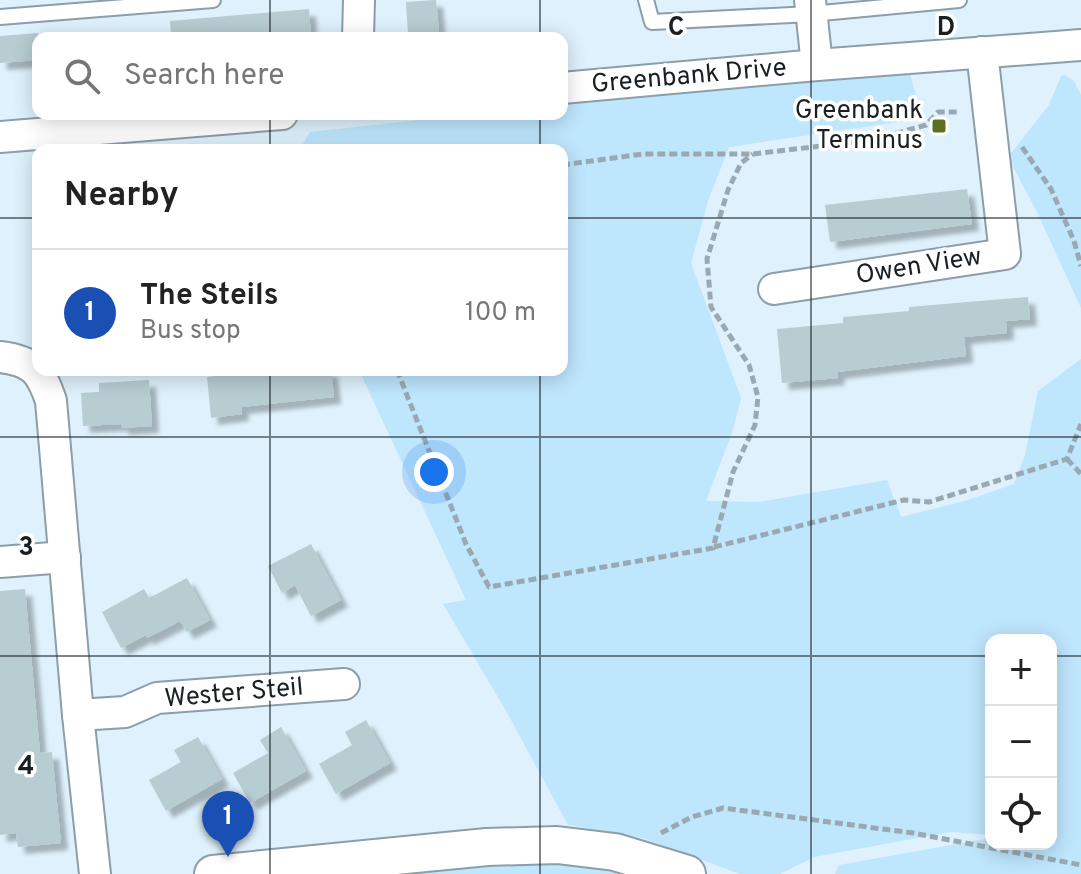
<!DOCTYPE html>
<meta charset="utf-8">
<style>
body{margin:0;font-family:Overpass,sans-serif;background:#f2f2f2;color:#222}
.controls{position:absolute;right:24px;bottom:24px;display:grid;overflow:hidden;border-radius:16px;box-shadow:0 4px 20px #0003}
.controls button{width:72px;height:72px;display:grid;place-items:center;padding:0;border:0;border-bottom:2px solid #e0e0e0;background:#fff;color:#222;font:40px sans-serif}
.you{position:absolute;left:434px;top:472px;width:28px;height:28px;margin:-20px;border:6px solid #fff;border-radius:50%;background:#1a73e8;box-shadow:0 0 0 12px #1a73e833}
.badge{display:grid;place-items:center;width:52px;height:52px;border-radius:50%;background:#db2777;color:#fff;font-size:26px;font-weight:700}
.pin{position:absolute;translate:-50% -66px;filter:drop-shadow(0 2px 4px #0008)}
.pin::after{content:'';position:absolute;top:42px;width:28px;height:24px;background:inherit;clip-path:polygon(0 0,100% 0,50% 100%)}
.list{margin:0;padding:0;list-style:none}
h2{display:flex;justify-content:space-between;align-items:center;height:104px;margin:0;padding:0 32px;font-size:34px}
h2 small{font-size:26px;font-weight:400;color:#767676}
.list li{display:grid;grid-template-columns:52px 1fr auto;gap:24px;align-items:center;box-sizing:border-box;height:128px;padding:0 32px;border-top:2px solid #e0e0e0}
.list b{display:block;font-size:30px;white-space:nowrap}
.list p{margin:0;font-size:26px;white-space:nowrap;color:#767676}
.list em{font-size:26px;font-style:normal;color:#767676}
.icon{flex:none;width:44px;height:44px;fill:none;stroke:currentColor;stroke-width:2;stroke-linecap:round;stroke-linejoin:round}
.map{position:relative;flex:none;width:1081px;height:874px;overflow:hidden}
.search{position:absolute;background:#fff;box-shadow:0 4px 20px #0003;left:32px;top:32px;width:536px;height:88px;display:flex;align-items:center;gap:20px;box-sizing:border-box;padding:0 28px;border-radius:16px;color:#767676;font-size:30px}
.panel{position:absolute;background:#fff;box-shadow:0 4px 20px #0003;left:32px;top:144px;width:536px;height:232px;border-radius:16px}
.map>svg:first-child{display:block}
.green{fill:#bee6fd}
.building{fill:#b7cdd2;filter:url(#shadow)}
.lines{fill:none;stroke-linecap:round;stroke-linejoin:round}
.service-casing{stroke:#8c9ea8;stroke-width:18}
.minor-casing{stroke:#8c9ea8;stroke-width:34}
.tertiary-casing{stroke:#8c9ea8;stroke-width:40}
.path{stroke:#9aa9b1;stroke-width:5;stroke-dasharray:8 4;stroke-linecap:butt}
.service{stroke:#fff;stroke-width:14}
.minor{stroke:#fff;stroke-width:30}
.tertiary{stroke:#fff;stroke-width:36}
.grid{fill:none;stroke:#192024;stroke-width:2;stroke-opacity:0.55}
.poi-dot{fill:#5a7020;stroke:#fff;stroke-width:3}
.labels{text-anchor:middle;dominant-baseline:central;stroke-width:7;stroke-linejoin:round;paint-order:stroke}
.street-label{font-size:26px;fill:#192024;stroke:#fff}
.poi-label{font-size:26px;fill:#192024;stroke:#fff;text-anchor:end}
.grid-label{font-size:26px;text-anchor:middle;font-weight:bold;fill:#192024;stroke:#fff;stroke-width:7;stroke-linejoin:round;paint-order:stroke}
</style>
<div class="map">
<svg width="1081" height="874" viewBox="0 0 1081 874">
<defs>
<filter id="shadow"><feDropShadow dx="7" dy="7" stdDeviation="2" flood-color="#0004"/></filter>
</defs>
<rect width="100%" height="100%" fill="#def1fc"/>
<g class="green">
<path d="M908 66 916 96 918 119 729 147 708 201 691 263 741 398 733 430 706 501 759 502 887 480 901 517 968 500 1014 484 1025 455 1038 391 1081 359V874H835L839 865 991 838V844H1051V640H991V835L950 832 814 857 780 874H740L643 838 568 825 505 709 443 604 466 600 359 370H562V150H299L310 132 475 114H562V104Z"/>
<path d="M1065 75 1074 81 1081 95V308L1037 212 1008 157 1049 105 1061 76Z"/>
<path d="M513 864 595 865 636 874H378Z"/>
</g>
<g class="building">
<path d="M436 0 439 32 408 34 406 2Z"/>
<path d="M309 9 311 38H171L170 21Z"/>
<path d="M38 33V60L0 63V36Z"/>
<path d="M967 189 972 224 830 242 825 205Z"/>
<path d="M1028 297 1030 319 1006 321 1007 333 964 337 966 356 837 372 838 378 782 383 777 329 843 323V317L909 311V307Z"/>
<path d="M223 370H331L334 397 241 407 242 414 211 418 207 377 224 375Z"/>
<path d="M149 380 152 426 122 428 121 424 83 426 81 393 99 392V383Z"/>
<path d="M311 544 341 600 311 616 295 585 282 593 268 566Z"/>
<path d="M187 578 210 620 187 632 180 621 147 638 146 635 121 648 102 612 144 589 149 598Z"/>
<path d="M25 589 40 753 52 752 61 843 18 847 16 833 0 835V591Z"/>
<path d="M366 720 390 763 336 794 319 764 352 745 345 732Z"/>
<path d="M281 727 306 771 250 803 233 773 268 753 260 740Z"/>
<path d="M198 737 222 779 166 811 149 780 181 762 174 750Z"/>
</g>
<g class="lines">
<defs>
<g id="service">
<path d="M646 0 652 22 811 14 959 0"/>
<path d="M0 17 213 0"/>
</g>
<g id="minor">
<path d="M810 0 817 65"/>
<path d="M358 38 359 0"/>
<path d="M562 88 817 65 1081 45"/>
<path d="M0 137 282 114"/>
<path d="M774 289 1005 254 982 52"/>
<path d="M0 357C33 361 41 371 51 401L78 715 95 874"/>
<path d="M0 562 65 557"/>
<path d="M78 715 125 712 157 698 344 684"/>
</g>
<path id="tertiary" d="M213 874 487 847 557 845 615 852 687 874"/>
</defs>
<use href="#service" class="service-casing"/>
<use href="#minor" class="minor-casing"/>
<use href="#tertiary" class="tertiary-casing"/>
<g class="path">
<path d="M1022 147 1051 189 1074 241 1081 266"/>
<path d="M562 165 643 154H753L872 140 926 125 938 112H960"/>
<path d="M397 370 466 544 489 587 713 548 733 472 755 425 758 397 749 365 711 307 707 259 728 190 741 163 753 154"/>
<path d="M1067 459 1081 474"/>
<path d="M714 547 904 500 929 502 1067 459 1081 424"/>
<path d="M661 833 692 817 723 808 913 833 1081 865"/>
</g>
<use href="#service" class="service"/>
<use href="#minor" class="minor"/>
<use href="#tertiary" class="tertiary"/>
</g>
<path class="grid" d="M270 0V38M540 0V38M811 0V874M270 114V150M540 114V150M0 218H38M562 218H1081M270 370V874M540 370V874M0 437H1081M0 656H991M1051 656H1081"/>
<rect class="poi-dot" x="931" y="118" width="16" height="16" rx="4"/>
<g class="labels">
<g class="street-label">
<text transform="translate(689 77) rotate(-5)">Greenbank Drive</text>
<text transform="translate(919 267) rotate(-9)">Owen View</text>
<text transform="translate(234 694) rotate(-5)">Wester Steil</text>
</g>
<g class="poi-label">
<text x="923" y="111">Greenbank<tspan x="923" dy="30">Terminus</tspan></text>
</g>
</g>
<g class="grid-label">
<text x="676" y="35">C</text>
<text x="946" y="35">D</text>
<text x="26" y="555">3</text>
<text x="26" y="774">4</text>
</g>
</svg>
<div class="controls">
<button>+</button>
<button>−</button>
<button><svg class="icon" aria-label="locate" viewBox="0 0 24 24"><circle cx="12" cy="12" r="6"/><path d="M12 2v4M12 18v4M2 12h4M18 12h4"/></svg></button>
</div>
<div class="you"></div>
<div class="pin badge" style="left:228px;top:857px;background:#1a4fb4">1</div>
<div class="search"><svg class="icon" aria-label="search" viewBox="0 0 24 24"><circle cx="10" cy="10" r="6"/><path d="M15 15l6 6"/></svg>Search here</div>
<section class="panel">
<h2>Nearby<small></small></h2>
<ul class="list">
<li><span class="badge" style="background:#1a4fb4">1</span><div><b>The Steils</b><p>Bus stop</p></div><em>100 m</em></li>
</ul>
</section>
</div>
